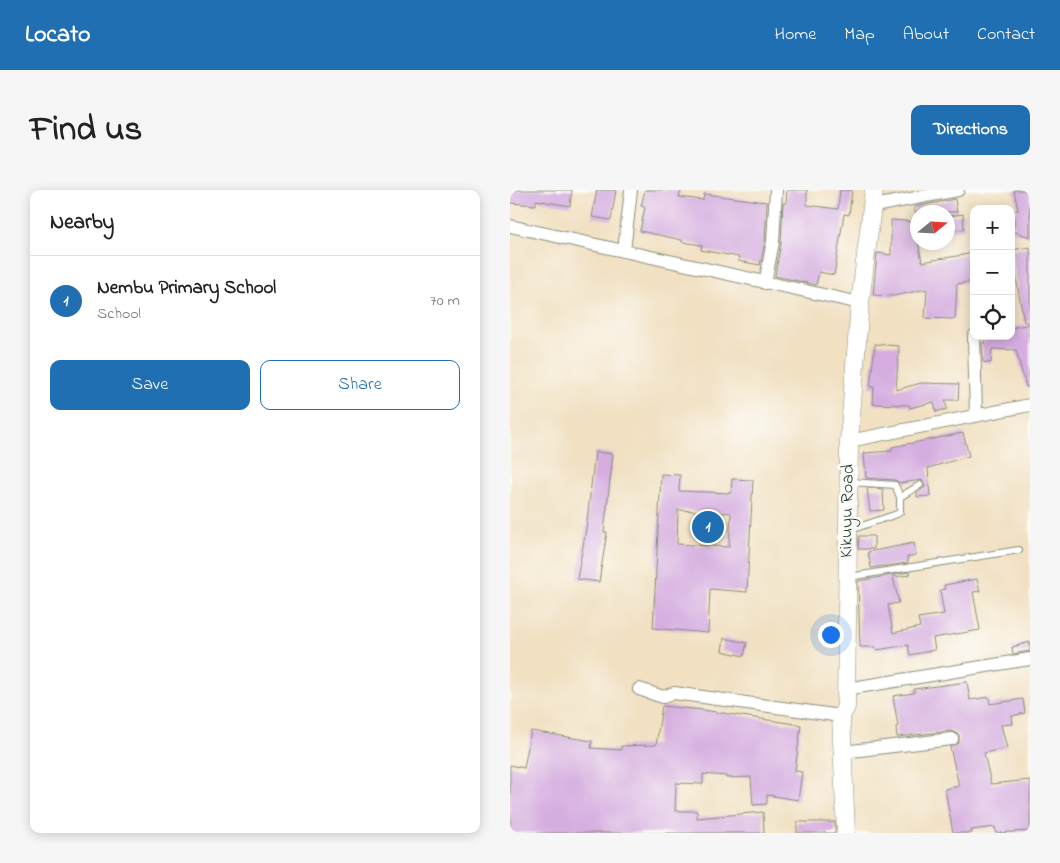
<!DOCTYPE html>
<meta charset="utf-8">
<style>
body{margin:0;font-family:"Indie Flower",sans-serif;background:#f6f6f6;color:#222}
.controls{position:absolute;right:15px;top:15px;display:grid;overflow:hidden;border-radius:10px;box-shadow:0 2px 12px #0003}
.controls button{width:45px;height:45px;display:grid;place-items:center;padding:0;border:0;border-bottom:1px solid #e0e0e0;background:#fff;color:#222;font:25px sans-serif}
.compass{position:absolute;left:400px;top:15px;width:45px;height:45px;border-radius:50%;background:#fff;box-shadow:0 2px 12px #0003;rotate:72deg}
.you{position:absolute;left:320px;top:444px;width:18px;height:18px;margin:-12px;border:4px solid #fff;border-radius:50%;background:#1a73e8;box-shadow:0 0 0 8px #1a73e833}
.badge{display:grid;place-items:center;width:32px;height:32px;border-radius:50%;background:#1f6fb2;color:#fff;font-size:16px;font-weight:700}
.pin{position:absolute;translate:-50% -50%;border:2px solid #fff;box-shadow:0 1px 5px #0006}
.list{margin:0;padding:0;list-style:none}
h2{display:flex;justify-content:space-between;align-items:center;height:65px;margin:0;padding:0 20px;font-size:21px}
h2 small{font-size:16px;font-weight:400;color:#767676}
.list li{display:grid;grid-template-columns:32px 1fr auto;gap:15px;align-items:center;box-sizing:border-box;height:90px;padding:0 20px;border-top:1px solid #e0e0e0}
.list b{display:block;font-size:19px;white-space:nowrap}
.list p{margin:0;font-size:16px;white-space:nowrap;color:#767676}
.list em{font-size:16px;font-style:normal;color:#767676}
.actions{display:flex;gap:10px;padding:15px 20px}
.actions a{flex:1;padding:11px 0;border:1px solid #1f6fb2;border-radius:10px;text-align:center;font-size:18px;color:#1f6fb2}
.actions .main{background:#1f6fb2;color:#fff}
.icon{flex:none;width:28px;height:28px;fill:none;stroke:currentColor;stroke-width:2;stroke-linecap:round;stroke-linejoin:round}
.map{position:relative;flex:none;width:520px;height:643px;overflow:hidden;border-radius:10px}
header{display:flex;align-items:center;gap:30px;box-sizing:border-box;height:70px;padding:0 25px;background:#1f6fb2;color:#fff}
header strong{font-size:24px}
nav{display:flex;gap:28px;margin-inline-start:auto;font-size:18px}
.intro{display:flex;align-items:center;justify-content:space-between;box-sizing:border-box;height:120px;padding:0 30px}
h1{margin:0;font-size:35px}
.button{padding:12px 22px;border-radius:10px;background:#1f6fb2;color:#fff;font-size:18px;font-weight:700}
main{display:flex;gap:30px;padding:0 30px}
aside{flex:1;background:#fff;border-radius:10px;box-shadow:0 2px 12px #0003}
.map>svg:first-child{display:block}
.building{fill:#d5ade0;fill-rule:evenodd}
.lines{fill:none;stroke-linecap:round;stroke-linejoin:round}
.service-casing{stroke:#888e7a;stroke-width:8}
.minor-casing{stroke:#888e7a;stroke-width:14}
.secondary-casing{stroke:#888e7a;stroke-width:19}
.service{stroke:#fff;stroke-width:6}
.minor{stroke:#fff;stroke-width:12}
.secondary{stroke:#fff;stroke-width:18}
.labels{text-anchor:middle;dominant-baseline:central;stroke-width:5;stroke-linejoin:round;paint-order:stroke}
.street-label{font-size:18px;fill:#1f3d34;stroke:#fdfcf7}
</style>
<header>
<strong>Locato</strong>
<nav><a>Home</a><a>Map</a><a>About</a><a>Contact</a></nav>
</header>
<div class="intro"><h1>Find us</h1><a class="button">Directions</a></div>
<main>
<aside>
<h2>Nearby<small></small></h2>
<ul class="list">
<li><span class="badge">1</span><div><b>Nembu Primary School</b><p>School</p></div><em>70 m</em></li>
</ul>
<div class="actions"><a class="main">Save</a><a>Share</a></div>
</aside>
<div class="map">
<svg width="520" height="643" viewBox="0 0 520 643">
<rect width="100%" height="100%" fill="#fdfcf7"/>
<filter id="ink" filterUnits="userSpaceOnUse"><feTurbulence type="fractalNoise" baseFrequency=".02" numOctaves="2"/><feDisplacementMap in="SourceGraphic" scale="10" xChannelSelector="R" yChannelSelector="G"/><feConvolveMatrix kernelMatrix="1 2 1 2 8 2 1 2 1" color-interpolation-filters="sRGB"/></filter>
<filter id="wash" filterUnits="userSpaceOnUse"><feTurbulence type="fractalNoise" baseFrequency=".0096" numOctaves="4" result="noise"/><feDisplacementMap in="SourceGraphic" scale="20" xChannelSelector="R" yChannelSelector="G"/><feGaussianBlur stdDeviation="1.12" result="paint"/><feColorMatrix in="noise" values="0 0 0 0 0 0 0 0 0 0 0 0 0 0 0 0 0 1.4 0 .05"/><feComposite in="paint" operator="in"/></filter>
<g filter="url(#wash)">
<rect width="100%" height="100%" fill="#f1e0c1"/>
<g id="blocks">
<g class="building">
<path d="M0 0H62L60 16 26 10V15L0 13Z"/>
<path d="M87 0H106L101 30 82 27Z"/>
<path d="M135 0H171L169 7 193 10 194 4 257 12 255 51 250 75 228 71 229 67 191 60 192 55 172 52V50L130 41 135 17 131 16Z"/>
<path d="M277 0H297V15L328 19 330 0H342L339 25 334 24 324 85 309 82 306 95 265 86 271 53 273 13H276Z"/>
<path d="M504 0H520V47L502 41 505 35 502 21 508 20Z"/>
<path d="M445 9 447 22H404V17Z"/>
<path d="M453 24 454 39 438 41V26Z"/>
<path d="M381 30 408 32V52L412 72 464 63V91L447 94 445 129 415 128 417 99 383 106 363 105 367 63 381 65Z"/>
<path d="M520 57V132H514L501 60Z"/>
<path d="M520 134V197H516L506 160 482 159 481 173 473 172 472 153H475L474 146H501V138Z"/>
<path d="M365 154 389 156 386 200 411 193 449 194 448 210H435L437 219 426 222 424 212 400 218 399 215 363 214 364 197H360Z"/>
<path d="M453 243 459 266 418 278 420 306 407 307V303L415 297 412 290 390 293 385 290 356 288 354 263 382 261V257Z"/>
<path d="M85 262 103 264 94 342H97L89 392 67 389 76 339Z"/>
<path d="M151 284 170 285 169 301 221 303 222 289 243 290 237 402 200 399 198 443 143 438ZM168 320 221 323 219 357 167 354Z"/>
<path d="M357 298 373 299 374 320 360 321Z"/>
<path d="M349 346H364V359H348Z"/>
<path d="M404 353 406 365 397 367 398 373 361 378 358 362Z"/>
<path d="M399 382 400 385 383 387 389 413 378 415 383 443 410 437 408 428 434 424 430 400 435 399 434 395 467 389 470 401 463 402 470 440 423 448 425 460 400 465 398 455 366 460 365 457H350L348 391Z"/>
<path d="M214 448 237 453 234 466 212 461Z"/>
<path d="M520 452V461L503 464 502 457Z"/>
<path d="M457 492 460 510 479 507 480 514 513 509 515 523 502 526 503 534 491 535 497 558 474 563 481 594 520 590V641L486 643 485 637 461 640 462 643H443L435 599 449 596 440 557 449 553V545L441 541 387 547 386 537 388 536 383 506 404 503V499Z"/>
<path d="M152 516 193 520 291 535 285 581 292 582 288 610 257 605V614L243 615 241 587 216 588V586L193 584V594L166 593 165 621H187V628L253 622 254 643H0V575L14 578 21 541 82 551 81 558 111 560V556L146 555Z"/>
<rect x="287" y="632" width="38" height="11"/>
</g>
</g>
</g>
<g filter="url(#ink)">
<use href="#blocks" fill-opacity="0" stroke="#888e7a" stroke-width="1"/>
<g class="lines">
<defs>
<g id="service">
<path d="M390 307 410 295"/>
<path d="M340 340 387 324 390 322V307L385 295 340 292"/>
<path d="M339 387 509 360"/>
</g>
<g id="minor">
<path d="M364 16 448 0"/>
<path d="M0 36 350 113"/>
<path d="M114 61 121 0"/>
<path d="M255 93 263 52 266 0"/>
<path d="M464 146 466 226"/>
<path d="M339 251 520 215"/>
<path d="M129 499 153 507 164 503 331 526"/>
<path d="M336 499 520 469"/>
<path d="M333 562 442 549"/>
</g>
<path id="secondary" d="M336 643 331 526 336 517 339 251 350 113 364 0"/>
</defs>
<use href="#service" class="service-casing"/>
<use href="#minor" class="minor-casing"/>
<use href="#secondary" class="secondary-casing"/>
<use href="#service" class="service"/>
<use href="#minor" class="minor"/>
<use href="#secondary" class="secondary"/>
</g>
</g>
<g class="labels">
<g class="street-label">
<text transform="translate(338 321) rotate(-89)">Kikuyu Road</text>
</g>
</g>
</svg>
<div class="controls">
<button>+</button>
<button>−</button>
<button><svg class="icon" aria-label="locate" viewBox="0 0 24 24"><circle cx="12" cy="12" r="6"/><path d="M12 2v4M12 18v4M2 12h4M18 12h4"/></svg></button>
</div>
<svg class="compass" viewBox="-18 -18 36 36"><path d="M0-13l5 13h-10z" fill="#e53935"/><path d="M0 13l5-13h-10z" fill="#767676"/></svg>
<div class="you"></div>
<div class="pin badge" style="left:198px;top:337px">1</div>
</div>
</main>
